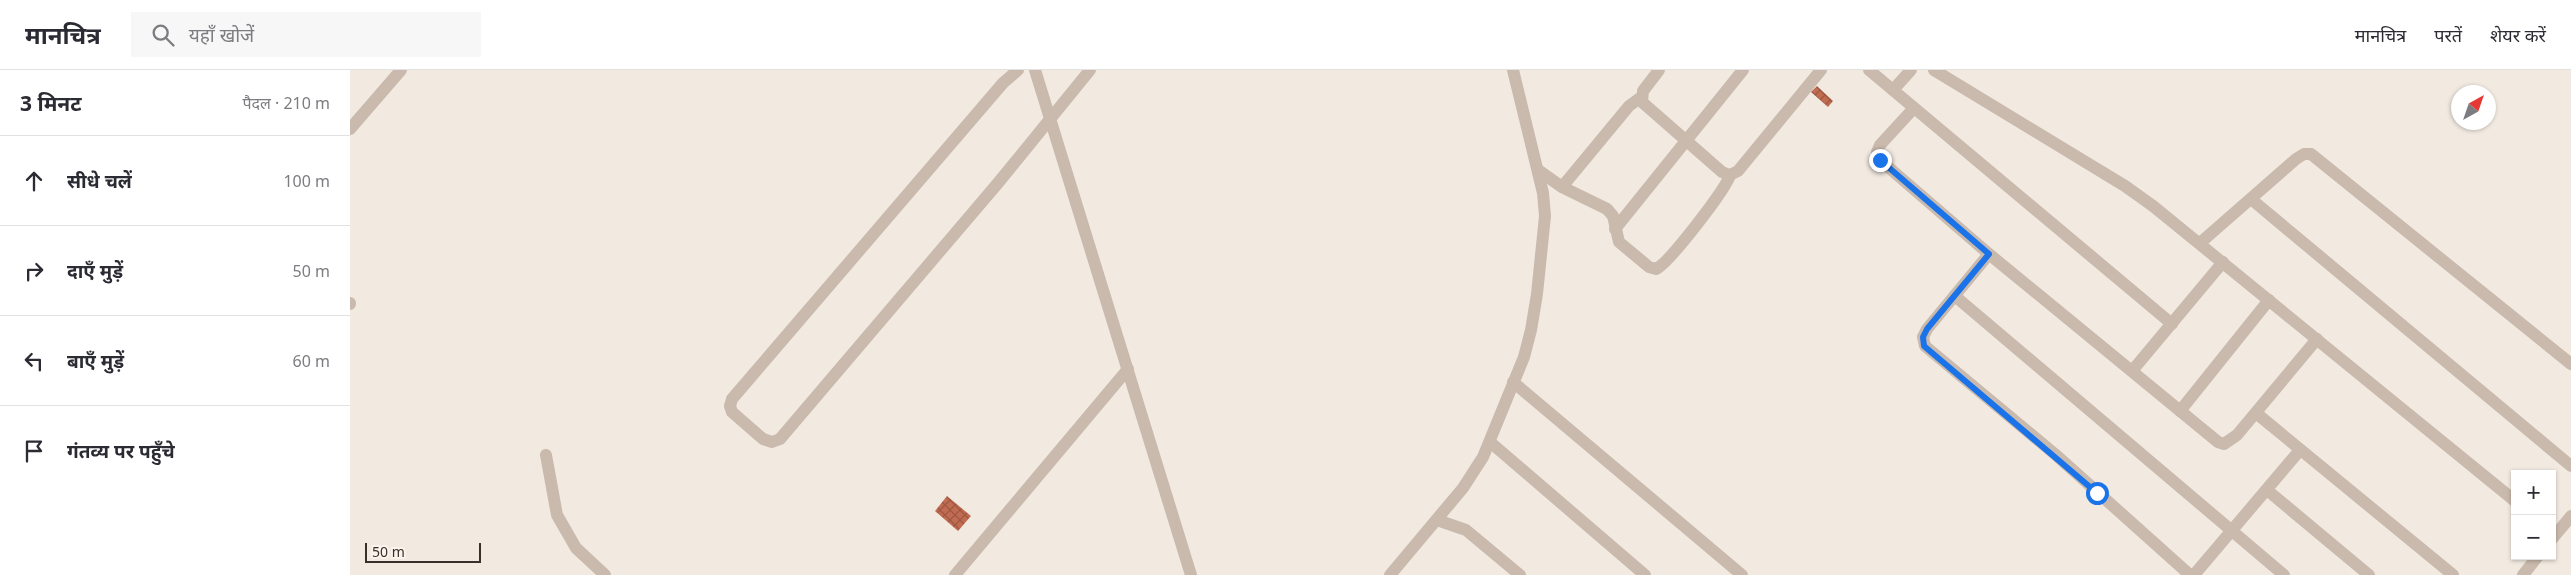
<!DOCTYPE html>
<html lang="hi">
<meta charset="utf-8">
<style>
body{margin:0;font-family:"Noto Sans","Noto Sans Devanagari",sans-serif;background:#f7f7f7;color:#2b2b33}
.controls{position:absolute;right:15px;bottom:15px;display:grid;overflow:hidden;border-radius:0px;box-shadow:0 1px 4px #0004}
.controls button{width:45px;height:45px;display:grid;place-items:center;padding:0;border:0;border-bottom:1px solid #e1e1e2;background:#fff;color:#2b2b33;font:25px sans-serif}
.compass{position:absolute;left:2101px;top:15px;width:45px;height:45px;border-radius:50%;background:#fff;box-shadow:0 1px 4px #0004;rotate:40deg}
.scale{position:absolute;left:15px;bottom:12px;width:116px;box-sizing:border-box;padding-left:5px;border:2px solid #392f2b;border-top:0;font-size:14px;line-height:18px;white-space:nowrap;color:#392f2b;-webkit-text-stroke:4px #faf4ed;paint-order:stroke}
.stop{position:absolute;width:15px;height:15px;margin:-11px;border:4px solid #1a73e8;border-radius:50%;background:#fff}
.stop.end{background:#1a73e8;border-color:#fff;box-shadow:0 1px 5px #0008}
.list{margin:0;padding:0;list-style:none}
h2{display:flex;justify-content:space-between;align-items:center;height:65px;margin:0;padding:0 20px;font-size:21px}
h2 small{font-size:16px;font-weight:400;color:#7c7c81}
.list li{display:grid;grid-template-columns:32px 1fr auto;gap:15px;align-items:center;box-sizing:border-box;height:90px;padding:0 20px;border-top:1px solid #e1e1e2}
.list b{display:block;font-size:19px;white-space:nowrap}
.list em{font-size:16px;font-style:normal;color:#7c7c81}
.icon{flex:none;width:28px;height:28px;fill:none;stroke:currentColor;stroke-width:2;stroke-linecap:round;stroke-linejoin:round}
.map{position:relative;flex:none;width:2221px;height:505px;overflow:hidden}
header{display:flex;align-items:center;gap:30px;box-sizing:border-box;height:70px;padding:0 25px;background:#fff;border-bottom:1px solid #e1e1e2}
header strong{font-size:24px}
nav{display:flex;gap:28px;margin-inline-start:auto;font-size:18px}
.search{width:350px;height:45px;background:#f7f7f7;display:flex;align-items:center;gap:12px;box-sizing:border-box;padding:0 18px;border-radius:0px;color:#7c7c81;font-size:19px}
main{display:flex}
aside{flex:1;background:#fff}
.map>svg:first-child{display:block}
.building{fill:url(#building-cross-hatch)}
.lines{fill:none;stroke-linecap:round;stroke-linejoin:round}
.street{stroke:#cabaad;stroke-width:12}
.route{stroke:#1a73e8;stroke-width:6}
</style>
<header>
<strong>मानचित्र</strong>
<div class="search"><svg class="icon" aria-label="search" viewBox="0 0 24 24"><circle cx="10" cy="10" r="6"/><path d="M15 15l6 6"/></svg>यहाँ खोजें</div>
<nav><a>मानचित्र</a><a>परतें</a><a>शेयर करें</a></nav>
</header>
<main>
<aside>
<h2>3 मिनट<small>पैदल · 210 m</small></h2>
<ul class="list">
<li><svg class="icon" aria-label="ahead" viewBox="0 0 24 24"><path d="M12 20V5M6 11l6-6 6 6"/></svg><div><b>सीधे चलें</b></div><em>100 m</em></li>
<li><svg class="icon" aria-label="right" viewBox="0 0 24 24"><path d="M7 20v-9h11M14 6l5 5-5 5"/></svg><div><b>दाएँ मुड़ें</b></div><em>50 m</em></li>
<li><svg class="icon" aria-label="left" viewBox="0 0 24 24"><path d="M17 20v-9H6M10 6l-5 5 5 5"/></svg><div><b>बाएँ मुड़ें</b></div><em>60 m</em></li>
<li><svg class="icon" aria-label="arrive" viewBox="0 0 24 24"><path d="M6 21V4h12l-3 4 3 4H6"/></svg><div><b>गंतव्य पर पहुँचे</b></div></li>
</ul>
</aside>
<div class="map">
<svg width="2221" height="505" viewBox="0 0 2221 505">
<defs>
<pattern id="building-cross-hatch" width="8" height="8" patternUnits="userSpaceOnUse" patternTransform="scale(1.25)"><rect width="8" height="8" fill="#c16b50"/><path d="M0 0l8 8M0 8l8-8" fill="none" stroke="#9e5843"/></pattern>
</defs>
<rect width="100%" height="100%" fill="#f2eae1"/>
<g class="building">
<path d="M1467 16 1483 31 1478 37 1461 22Z"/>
<path d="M597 426 621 446 608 461 585 441Z"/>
</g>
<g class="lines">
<g class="street">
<path d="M668 0 653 13 382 329 380 336 382 342 413 369 422 372 430 369 648 113 740 0"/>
<path d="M685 0 841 505"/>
<path d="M1309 0 1293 21 1292 32 1372 102 1380 105 1388 101 1471 0"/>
<path d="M1519 0 1822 254"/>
<path d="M1584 0 1775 116 1803 136 2165 431"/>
<path d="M1543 20 1561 0"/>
<path d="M1564 38 1530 75 1527 82 1530 90 1639 184 1868 372 1874 374 1887 365 1967 269"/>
<path d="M0 59 51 0"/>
<path d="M1188 100 1212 117 1257 139 1263 146 1269 172 1299 197 1306 199C1319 193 1376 119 1380 105"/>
<path d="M1212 117 1279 36 1290 28"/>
<path d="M1901 129 2221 396"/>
<path d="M1265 159 1393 0"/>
<path d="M1850 173 1946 89 1954 84H1961L2221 294"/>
<path d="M1639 184 1577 259 1573 267 1575 276 1706 385 1840 505"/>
<path d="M1606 227 1934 505"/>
<path d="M0 233V234"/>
<path d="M1782 301 1873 192"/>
<path d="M1163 312 1392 505"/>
<path d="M1830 341 1919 230"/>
<path d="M1906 343 2103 505"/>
<path d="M1140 372 1295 505"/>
<path d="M196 385 207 445 226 478 255 505"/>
<path d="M1917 420 2019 505"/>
<path d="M1087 450 1116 460 1170 505"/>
<path d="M2202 469 2221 446"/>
<path d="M605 505 778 299"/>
<path d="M1040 505 1113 418 1133 387 1174 287 1181 260 1187 224 1195 146 1193 123 1163 0"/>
<path d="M1844 505 1950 380"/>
<path d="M2173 505 2188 486"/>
</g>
</g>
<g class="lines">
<path class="route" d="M1530 90 1639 184 1577 259 1573 267 1574 276 1747 423"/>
</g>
</svg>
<div class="controls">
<button>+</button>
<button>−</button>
</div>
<svg class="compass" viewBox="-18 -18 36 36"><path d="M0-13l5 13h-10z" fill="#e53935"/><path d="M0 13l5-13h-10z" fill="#7c7c81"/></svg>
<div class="scale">50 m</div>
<div class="stop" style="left:1747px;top:423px"></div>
<div class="stop end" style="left:1530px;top:90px"></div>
</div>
</main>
